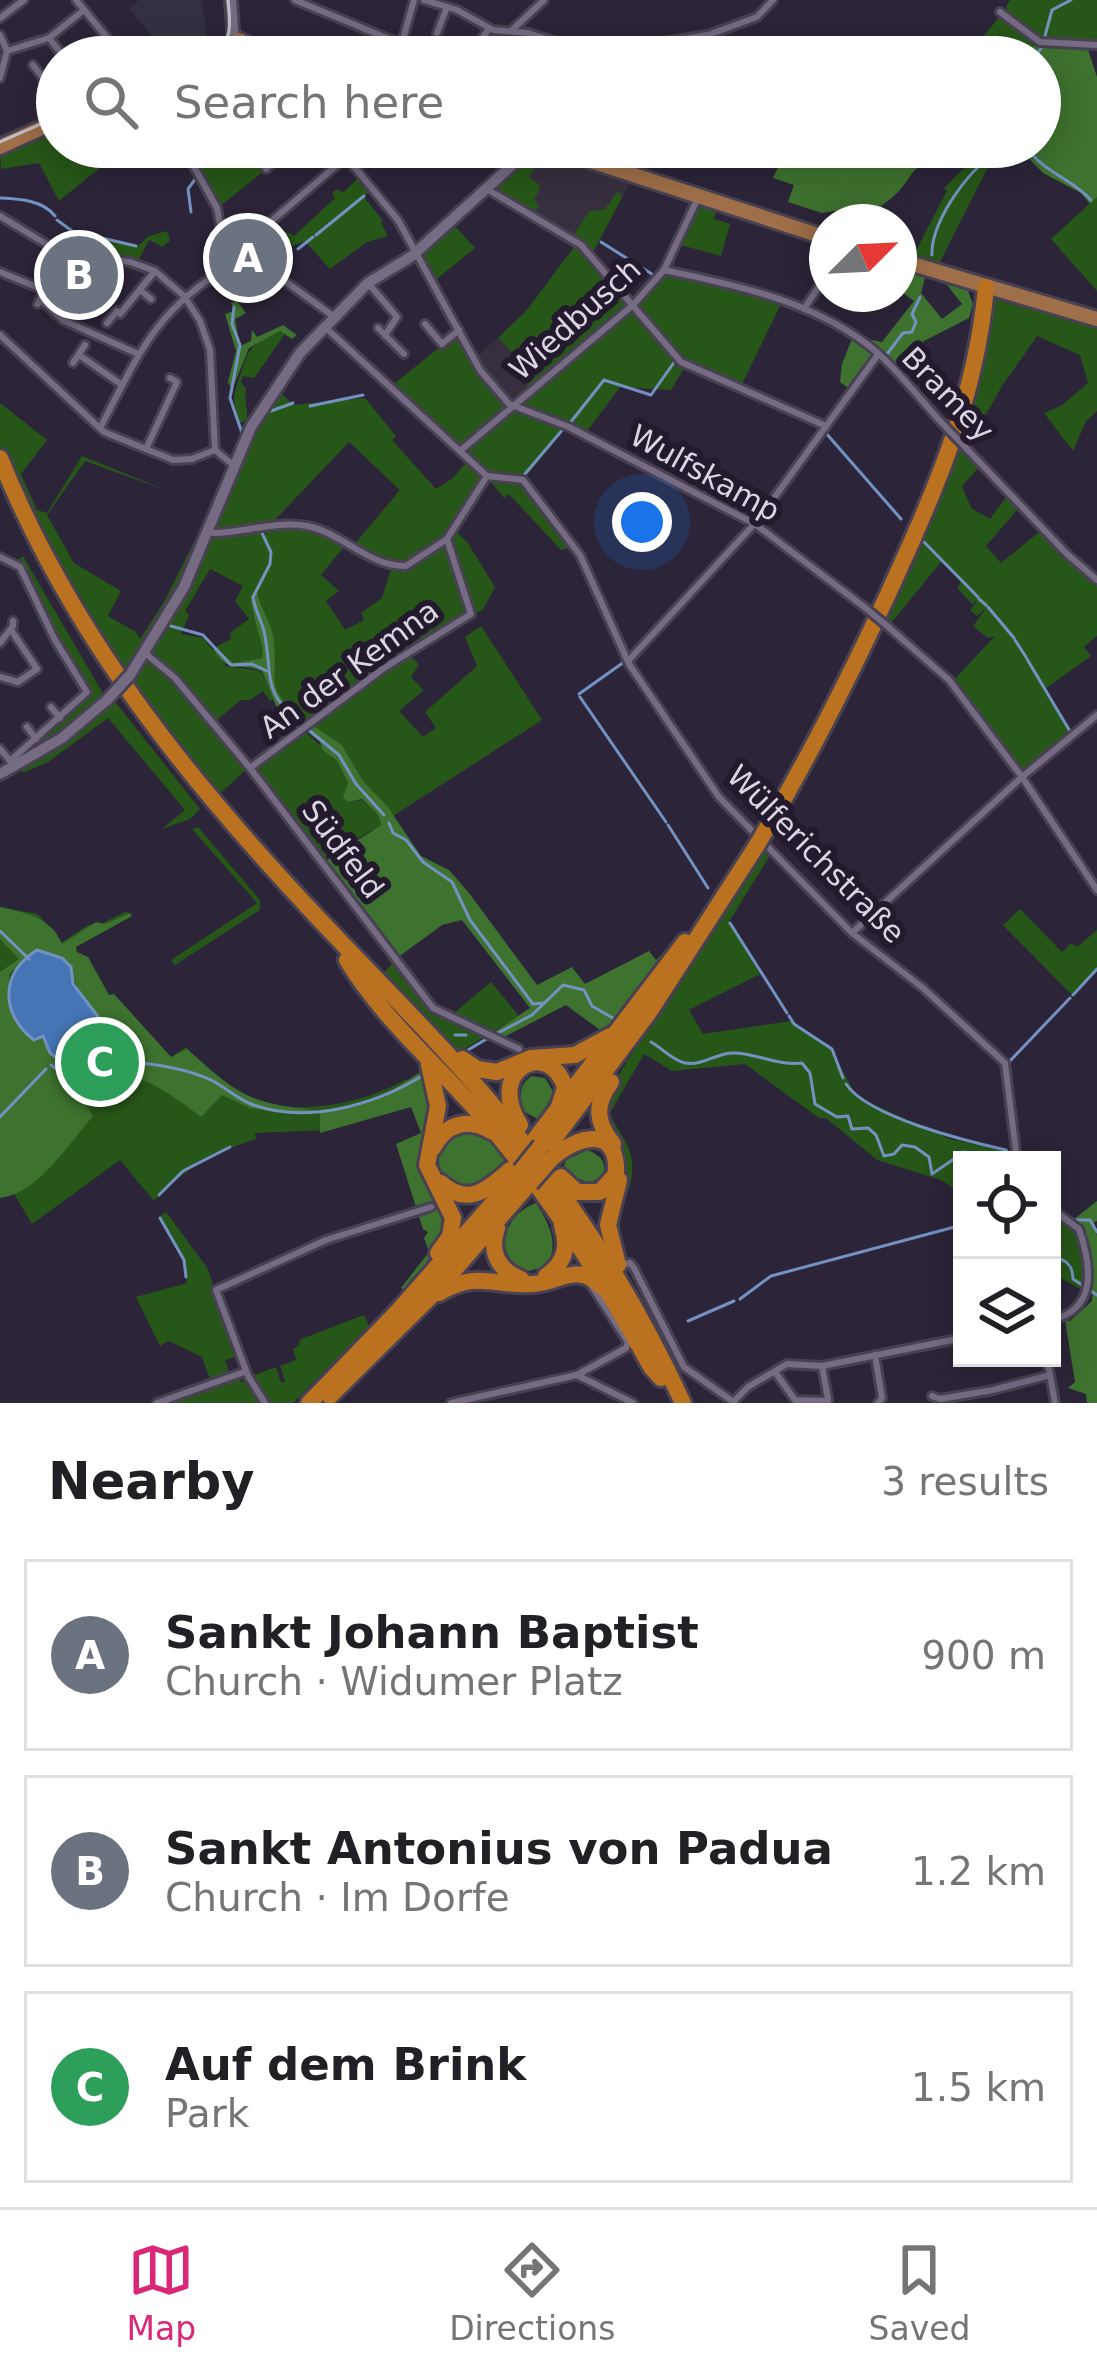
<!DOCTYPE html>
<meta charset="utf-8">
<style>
body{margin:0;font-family:"DejaVu Sans",sans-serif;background:#f6f6f6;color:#202124}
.controls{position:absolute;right:36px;bottom:36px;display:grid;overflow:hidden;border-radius:0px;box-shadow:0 6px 30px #0003}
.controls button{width:108px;height:108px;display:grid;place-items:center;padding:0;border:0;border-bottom:3px solid #e0e0e0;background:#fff;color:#202124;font:60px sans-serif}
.compass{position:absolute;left:809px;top:204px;width:108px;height:108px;border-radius:50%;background:#fff;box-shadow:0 6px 30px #0003;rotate:66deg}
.you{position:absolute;left:642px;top:522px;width:42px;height:42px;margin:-30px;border:9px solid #fff;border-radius:50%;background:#1a73e8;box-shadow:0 0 0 18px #1a73e833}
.badge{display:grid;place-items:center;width:78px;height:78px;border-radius:50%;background:#db2777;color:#fff;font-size:39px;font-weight:700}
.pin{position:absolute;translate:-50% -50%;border:6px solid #fff;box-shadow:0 3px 12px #0006}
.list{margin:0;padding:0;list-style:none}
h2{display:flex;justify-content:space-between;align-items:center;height:156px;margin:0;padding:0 48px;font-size:51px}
h2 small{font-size:39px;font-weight:400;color:#757577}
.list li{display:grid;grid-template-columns:78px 1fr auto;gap:36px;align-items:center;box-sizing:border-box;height:192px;margin:0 24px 24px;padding:0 24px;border:3px solid #e0e0e0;border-radius:0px}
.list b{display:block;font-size:45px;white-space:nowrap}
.list p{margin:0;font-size:39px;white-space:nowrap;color:#757577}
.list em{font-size:39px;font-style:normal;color:#757577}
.icon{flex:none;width:66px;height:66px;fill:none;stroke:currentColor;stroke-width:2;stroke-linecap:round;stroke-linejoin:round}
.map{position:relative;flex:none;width:1097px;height:1403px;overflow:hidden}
.search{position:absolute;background:#fff;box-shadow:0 6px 30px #0003;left:36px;right:36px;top:36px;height:132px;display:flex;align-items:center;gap:30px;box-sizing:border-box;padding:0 42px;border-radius:66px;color:#757577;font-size:45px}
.sheet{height:804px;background:#fff}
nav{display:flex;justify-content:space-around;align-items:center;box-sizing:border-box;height:168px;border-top:3px solid #e0e0e0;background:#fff;font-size:33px;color:#757577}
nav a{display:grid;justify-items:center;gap:6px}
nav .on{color:#db2777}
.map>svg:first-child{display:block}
.commercial{fill:#372f3f}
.education{fill:#333041}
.green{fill:#275718;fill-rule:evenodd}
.forest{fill:#3e722f;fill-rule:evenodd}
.water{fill:#4675b5;stroke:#7392c2;stroke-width:3}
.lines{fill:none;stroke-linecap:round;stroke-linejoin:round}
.stream{stroke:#7392c2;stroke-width:3}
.street-casing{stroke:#484152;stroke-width:12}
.secondary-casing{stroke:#484152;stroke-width:16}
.primary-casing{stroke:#484152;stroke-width:20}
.highway-casing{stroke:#484152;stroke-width:22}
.street{stroke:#756b83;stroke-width:6}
.secondary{stroke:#756b83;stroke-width:10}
.primary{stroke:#9e6f48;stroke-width:14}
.highway{stroke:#ba7220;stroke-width:16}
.tram{stroke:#c3bdcb;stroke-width:3}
.street-bridge-casing{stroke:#484152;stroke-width:12;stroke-linecap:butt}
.secondary-bridge-casing{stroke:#484152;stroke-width:16;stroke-linecap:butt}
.highway-bridge-casing{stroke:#484152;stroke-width:22;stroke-linecap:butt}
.street-bridge{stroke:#756b83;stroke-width:6}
.secondary-bridge{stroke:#756b83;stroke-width:10}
.highway-bridge{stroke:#ba7220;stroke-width:16}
.labels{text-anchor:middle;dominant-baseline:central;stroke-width:12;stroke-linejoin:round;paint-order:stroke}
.street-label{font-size:30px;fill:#dbd5e2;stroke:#231a2d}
</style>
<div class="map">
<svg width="1097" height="1403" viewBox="0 0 1097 1403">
<rect width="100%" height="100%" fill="#2c2438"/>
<g class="commercial">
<path d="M538 149 608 172 632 180 623 196 617 193 605 209 589 211 573 236 534 212 539 205 533 201 527 158Z"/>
<path d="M498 338 518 359 532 391 513 404 490 383 475 357Z"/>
</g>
<path class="education" d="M139 0H202L208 45 190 52 183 48 169 57 129 8Z"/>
<g class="green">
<path d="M1010 0H1097V44L1045 42 1010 20 1006 7Z"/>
<path d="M999 17 1036 42 1026 57H996L983 37Z"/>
<path d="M57 125V147H115L117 154 59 201 39 163 1 169 0 151Z"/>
<path d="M189 147H267L255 158 263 172 220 206Z"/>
<path d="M986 147H1008L986 171 940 262 912 258 947 191 944 188Z"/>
<path d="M527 158 538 164 529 177 541 186 534 200 539 205 534 212 492 188Z"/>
<path d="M361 175 373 188 364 197 383 221 381 223 388 236 367 242 330 269 305 241 293 246 283 236 288 232 294 236 335 198 332 193 337 189 343 193Z"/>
<path d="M617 192 623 196 592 254 573 236 589 211 605 209Z"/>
<path d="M698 197 719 203 714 219 730 224 721 256 677 244Z"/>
<path d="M1097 197V291L1051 239Z"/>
<path d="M452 223 475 248 433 282 416 253Z"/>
<path d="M167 231 170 240 163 247 149 240 137 263 90 256 92 234 138 246 149 236Z"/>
<path d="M577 243 633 304 664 270 783 300 740 388 686 365 671 390 620 387 585 434 567 426 523 480 574 546 561 550 509 494 504 498 487 477 454 529 467 542 495 587 483 610 450 624 407 652 419 665 411 677 424 690 399 711 423 737 436 728 425 712 477 666 465 637 481 626 542 720 393 816 363 781 342 745 303 721 279 699 273 681 269 622 251 611 263 639V658L233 663 216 647 231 639 230 633 249 619 235 601 243 586 210 569 185 611 189 615 181 634 203 638 226 666 261 671 273 699 270 701 263 691 250 700H241L212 724 248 768 216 797 110 658 17 486 0 446V403L47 440 21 474 37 510 47 513 82 456 168 491 85 461 47 515 74 563 121 591 108 616 136 632 140 639 165 600 210 510 215 512 233 465 276 388 293 405 365 398 396 436 392 440 436 489 453 478 470 458 390 387 460 331 480 370 511 408 531 390 519 377C525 362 509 350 498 338L527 310ZM349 442 400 490 353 546 392 566 382 598 361 613 364 620 345 630 326 601 339 591 321 575 347 543 310 527 271 524Z"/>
<path d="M994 299 1097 327V411L1086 421 1073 451 1044 413 1061 406 1088 383 1080 355 1037 336 1002 386 968 447 961 439 990 301Z"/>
<path d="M280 331 285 334 254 378 243 376 241 382 246 389C244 400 248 408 247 420L240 423C231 396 233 398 241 373 250 343 253 346 280 331Z"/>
<path d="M960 444 981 465 962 486 971 508 990 519 1010 492 1022 504 986 546 1001 563 1044 528 1097 581V636L1084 647 1091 656 1045 689 1074 734 1023 775 965 700 968 695 955 679 995 636 988 638 973 626 986 608 977 616 970 610 978 600 972 604 957 588 961 582 941 562 890 624 882 617Z"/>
<path d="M23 556 105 697 55 738 15 761 14 757 87 692 15 562Z"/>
<path d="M113 699 200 809 190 819 162 829 185 810 108 718 48 762 23 773 19 766Z"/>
<path d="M302 729 337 761 348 784 344 799 348 802 362 800 378 815 381 825 322 859 250 765Z"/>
<path d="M198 827 260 900V910L175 965 171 960 257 903 192 829Z"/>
<path d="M763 844 772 852 729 922 760 974 689 1010 703 1034 791 1021 830 1048 857 1097 950 1139 1015 1153 1016 1160H962V1194L941 1180 877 1160 826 1118H819L745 1064 672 1071 644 1054 610 1113C615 1128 628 1140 631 1156 639 1195 607 1205 626 1260L622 1262 612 1234 625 1162 609 1132 603 1100Z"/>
<path d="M0 907 38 914 61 943 88 925H99L127 911 132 916 75 947 78 952 85 956 108 998 171 1057 186 1047C201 1063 215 1080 235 1091 286 1120 359 1106 407 1079L414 1105 330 1130 255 1133 256 1139C211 1154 187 1166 154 1201L120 1160 32 1224 12 1190 0 1193Z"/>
<path d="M1020 909 1062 952 1071 943 1077 947 1097 930V970L1073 996 1003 925Z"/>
<path d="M395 961 440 1015 448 1018 491 982 519 1016 459 1052 382 974Z"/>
<path d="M1052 1210 1079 1230 1089 1275V1294L1052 1273Z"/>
<path d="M166 1212 208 1269 235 1357 225 1360 229 1372 210 1379 202 1357 169 1341 160 1346 136 1297 187 1283 185 1265 159 1217Z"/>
<path d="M364 1315 369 1326 293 1403H269L251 1376 276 1367 281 1383 285 1382 280 1366 296 1360 293 1349 300 1345 299 1340Z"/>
<path d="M238 1380 247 1383 262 1403H164Z"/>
</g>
<g class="forest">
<path d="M1036 42 1087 47 1097 77V197L1090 204 1081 193 1043 173 1018 147H1040V57H1026Z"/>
<path d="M750 147H882L884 151 933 154 930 161C910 167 910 182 895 195 886 203 876 208 869 222H847L854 212 848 209 822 213 788 202 794 185 773 178 784 154Z"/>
<path d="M899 264 922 272 925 278 921 293 942 319 962 304 944 281 968 291 973 304 969 318 924 341 895 373 877 357 852 391 840 382 842 364 853 336 882 342 914 301 899 290Z"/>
<path d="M237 301 246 313 235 319 240 346 251 341 252 330 257 337 283 325 297 335 292 339 280 331 249 348 232 390 228 382 236 351 225 314 234 311 231 303Z"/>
<path d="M257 592C260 608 270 620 273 636 280 682 261 685 303 720L316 715 315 727 342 745 363 781 387 806 421 856 449 870 469 893 537 985 572 967 585 984 649 951 656 960 666 950 675 952 607 1035 566 1005 500 1039 490 1035 530 1008 462 920 442 925 397 958 324 862 381 825 378 815 362 799 348 802 343 798 348 783 337 761 322 749 320 742 276 706 262 671C237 661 231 677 213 649L216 647 233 663 263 658C263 636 251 618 251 596Z"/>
<path d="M0 907C26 913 51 917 62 944L96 922 105 924 130 913 132 916 76 947V952L88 957 109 995 114 994 171 1057 187 1049C235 1092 248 1104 314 1110L312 1114 250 1108 222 1095 201 1117C159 1086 129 1060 75 1085L93 1116C68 1144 39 1193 0 1198V972L19 959 0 939ZM37 950 62 958 88 1006 116 1040C93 1046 87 1060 68 1066L50 1053 48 1040 42 1035 34 1040C10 1025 12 1000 9 974Z"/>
<path d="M425 1069 432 1094 423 1144 447 1208 444 1243 404 1290 401 1288 429 1252 424 1238 428 1232 423 1229 396 1144 421 1133 411 1107 320 1133V1113L385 1095Z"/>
<path d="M532 1076 545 1078 554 1093 538 1119 525 1112C518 1099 519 1083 532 1076Z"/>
<path d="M459 1129 485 1133 514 1162 505 1170 466 1190C446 1180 436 1173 439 1149Z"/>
<path d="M587 1150C599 1154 609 1163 602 1176L590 1183 574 1177 564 1166 566 1160Z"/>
<path d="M1097 1201V1221L1094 1222 1097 1236V1403H1087L1086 1394 1068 1388 1075 1382 1065 1320 1070 1321 1092 1301C1093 1273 1094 1240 1073 1220Z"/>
<path d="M536 1203C549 1224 561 1245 545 1267L529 1271C490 1259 503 1214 536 1203Z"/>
</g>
<path class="water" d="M37 950 62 958 71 967 73 984 116 1040 113 1048 100 1044 68 1066 50 1053 43 1036 34 1040C0 1014 0 973 37 950Z"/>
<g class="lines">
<g class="stream">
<path d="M1035 57 1042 47 1052 10 1071 0"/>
<path d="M1027 147C1043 173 1072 178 1091 200"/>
<path d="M0 198C19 199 43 200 55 216"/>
<path d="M191 212 188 189 196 178"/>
<path d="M57 220 72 231 136 246"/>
<path d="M316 235 364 196"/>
<path d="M601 242 655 276"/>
<path d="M298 249 313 237"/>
<path d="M932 255C930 220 974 162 1004 147"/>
<path d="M234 307 232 324 240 345 230 398 242 433"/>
<path d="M887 354 903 333 912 332 916 322 912 314 920 297"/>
<path d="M310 406 363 395"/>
<path d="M271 411 293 403"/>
<path d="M570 423 604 380 651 395 675 361"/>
<path d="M825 432 901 519"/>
<path d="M524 475 564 428"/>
<path d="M261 531 271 552 270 564 253 597C255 612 263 622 265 636 273 681 262 692 303 725"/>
<path d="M924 542 978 597"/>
<path d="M979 599 986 605"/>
<path d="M988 607 1014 638"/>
<path d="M171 626 203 635 231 665 252 664 267 671"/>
<path d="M1015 640 1026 657"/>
<path d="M1027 659 1071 733"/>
<path d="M579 694 624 662"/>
<path d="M580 697 666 822"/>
<path d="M310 731 339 755 356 784 384 815"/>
<path d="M389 823 393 833 406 840 423 862 452 882 470 920 533 1004 544 1003"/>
<path d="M668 825 708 888"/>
<path d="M730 923 787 1013"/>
<path d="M0 931 29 959"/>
<path d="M1073 995 1097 969"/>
<path d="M955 1013 970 1026"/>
<path d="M789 1016 794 1024 832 1049 843 1078"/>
<path d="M972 1028 983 1037"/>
<path d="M496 1034 532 1015 563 985 584 990 592 1006 613 1018"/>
<path d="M455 1035H466"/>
<path d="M985 1039 996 1050"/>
<path d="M651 1042C662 1048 673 1061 685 1063 703 1066 716 1053 733 1053 757 1053 777 1066 802 1063L810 1073 815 1104 837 1117 848 1116 852 1129 868 1128 876 1135 884 1156 894 1154 902 1145 915 1147 929 1157 932 1174 964 1152 970 1153 972 1160"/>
<path d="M108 1046 119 1061C149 1063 183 1067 211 1080 225 1087 236 1098 251 1104 306 1125 374 1105 422 1076"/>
<path d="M468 1050 488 1038"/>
<path d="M1008 1063 1070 998"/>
<path d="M51 1065 66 1076 86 1063 117 1062"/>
<path d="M1010 1076 1013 1104"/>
<path d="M846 1084C868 1117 966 1141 1006 1150L1011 1160"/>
<path d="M0 1117 46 1069"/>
<path d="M159 1195 183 1171 230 1147"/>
<path d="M1052 1206 1073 1219"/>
<path d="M160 1218 184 1260 186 1277"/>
<path d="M1076 1220H1090L1097 1232"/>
<path d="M1052 1258C1065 1258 1073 1265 1073 1279L1097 1295"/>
<path d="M740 1299 771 1276 962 1225"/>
<path d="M688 1321 734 1301"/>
</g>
<defs>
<g id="street">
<path d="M76 0 123 57"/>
<path d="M295 0 401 44"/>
<path d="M424 0 457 10 493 30 528 33 593 53 708 35 757 17 773 0"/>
<path d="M1000 12 1040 42 1097 45"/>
<path d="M0 18 24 0"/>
<path d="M512 30 544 0"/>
<path d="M437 33 447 7"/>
<path d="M0 35 7 51 0 78"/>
<path d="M49 38 64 57"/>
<path d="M7 51 49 38 84 10"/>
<path d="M75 57 82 51"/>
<path d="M398 57 414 0"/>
<path d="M470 57 489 28"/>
<path d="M33 65 45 81 57 72"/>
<path d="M45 81 55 94 50 97 57 106"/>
<path d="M183 147 217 208 228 267 247 277 267 268"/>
<path d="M347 158 398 220 480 370 509 404 569 427 755 524 863 606"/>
<path d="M266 169 291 147"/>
<path d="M487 189 581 245 681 362 826 426"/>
<path d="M0 216 61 253 130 262 155 271 184 296 200 321 210 350 215 450 233 465"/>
<path d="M261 230 358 147"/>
<path d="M261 231 267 268"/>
<path d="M223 237 261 230"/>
<path d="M267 268 333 316"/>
<path d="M664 270C734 285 805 299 864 342 892 362 917 396 941 422"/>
<path d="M0 272 44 290 38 304"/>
<path d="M368 283 397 317 385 335"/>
<path d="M140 290 151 299"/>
<path d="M40 299 63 320 138 354"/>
<path d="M804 309 827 274"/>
<path d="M107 323 117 311 120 314 155 271"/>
<path d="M425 324 442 344 459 330"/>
<path d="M326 328 487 476 523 480 580 555 629 664 719 797 852 933 923 988 1005 1063 1017 1160"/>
<path d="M378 328 404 354"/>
<path d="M0 335 104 432 173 460 192 459 215 450"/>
<path d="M79 355 122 385"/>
<path d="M73 363 85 345"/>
<path d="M100 428C138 356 154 311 228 267"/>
<path d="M966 448 1067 554 1097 580"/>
<path d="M146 449 177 382 170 378"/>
<path d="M460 451 633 305 664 270 696 202"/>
<path d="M210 533C242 534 274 520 307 526 343 533 369 567 406 566L447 539 487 476"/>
<path d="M0 557 20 567 55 640 87 692 10 761"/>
<path d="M886 625 949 680 1022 777 1097 890"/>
<path d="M0 643 13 626V621"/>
<path d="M145 653 175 678 250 768 433 1008 519 1049"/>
<path d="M628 661 758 520 877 356"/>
<path d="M0 677 18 682 37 669 11 630"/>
<path d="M51 707 60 718"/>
<path d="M27 727 36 739"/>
<path d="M0 749 12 763"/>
<path d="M250 768 384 668 471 614 447 539"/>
<path d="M852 933 1022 777 1097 715"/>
<path d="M1052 1209 1079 1229C1092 1267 1097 1309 1052 1320"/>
<path d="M624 1264 630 1263 634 1268 684 1367 735 1403"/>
<path d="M875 1355 882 1398 878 1403"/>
<path d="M1047 1358 1055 1403"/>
<path d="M822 1366 828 1399"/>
<path d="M775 1372 795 1400 828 1401"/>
<path d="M577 1375 633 1403"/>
<path d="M932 1396 940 1399 993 1390 1050 1375"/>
<path d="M733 1402 748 1387 787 1364 822 1366 962 1338"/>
<path d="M157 1403 244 1372"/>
<path d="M265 1403 248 1376 216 1290 326 1240 431 1207"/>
<path d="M451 1403 577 1375 626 1348 628 1342 591 1285"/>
</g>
<g id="secondary">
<path d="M231 0 234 42"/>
<path d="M130 675 184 587 251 427 300 353 368 283 412 256 532 147"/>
<path d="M0 774 62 738 107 700"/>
</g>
<g id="primary">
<path d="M232 57 231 46 239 40 271 57"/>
<path d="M0 147 57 121"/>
<path d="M548 147 827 238"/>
<path d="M899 260 1097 319"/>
</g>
<g id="highway">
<path d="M0 458C71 635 189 781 319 919 383 987 451 1053 510 1126 579 1210 637 1303 683 1403"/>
<path d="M764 833C810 756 850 676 888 594 934 493 976 400 986 287"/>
<path d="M347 960C383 1020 441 1068 486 1121 550 1196 604 1281 651 1367L661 1378"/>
<path d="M462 1059 477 1069 497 1072 531 1058 575 1055 610 1036"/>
<path d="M429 1065 438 1106 427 1165 453 1218 450 1236 438 1253"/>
<path d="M611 1082C594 1105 596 1122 613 1144"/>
<path d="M520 1125C484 1067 551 1038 565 1088L559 1106"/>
<path d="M535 1139 685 942"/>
<path d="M433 1148C445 1124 467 1117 491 1131"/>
<path d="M545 1151 650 1011 757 845"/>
<path d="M551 1159C576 1136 619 1124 616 1174L600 1192H577L561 1177"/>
<path d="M441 1183C467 1207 488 1190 510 1170"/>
<path d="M497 1228C489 1252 498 1270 521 1279"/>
<path d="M618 1265 608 1225 619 1180"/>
<path d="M546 1276C565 1263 569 1246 562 1226"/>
<path d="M439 1293C478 1270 494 1287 532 1284 559 1283 578 1261 602 1287"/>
<path d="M330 1396 434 1293 530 1183"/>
<path d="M309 1403 398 1311 521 1171"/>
</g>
</defs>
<use href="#street" class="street-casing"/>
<use href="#secondary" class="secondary-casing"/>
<use href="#primary" class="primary-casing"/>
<use href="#highway" class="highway-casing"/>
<use href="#street" class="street"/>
<use href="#secondary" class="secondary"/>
<use href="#primary" class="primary"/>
<use href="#highway" class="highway"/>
<g class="tram">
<path d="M206 57C233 46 231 26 228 0"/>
<path d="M0 142 57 117"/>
</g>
<defs>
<g id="street-bridge">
<path d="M941 422 966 448"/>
<path d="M863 606 886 625"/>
</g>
<path id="secondary-bridge" d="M107 700 130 675"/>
<g id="highway-bridge">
<path d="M757 845 764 833"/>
<path d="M521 1171 541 1146"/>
<path d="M530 1183 551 1159"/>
</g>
</defs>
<use href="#street-bridge" class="street-bridge-casing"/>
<use href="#secondary-bridge" class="secondary-bridge-casing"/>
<use href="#highway-bridge" class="highway-bridge-casing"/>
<use href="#street-bridge" class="street-bridge"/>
<use href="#secondary-bridge" class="secondary-bridge"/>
<use href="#highway-bridge" class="highway-bridge"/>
</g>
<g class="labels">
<g class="street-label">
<text transform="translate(575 319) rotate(-42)">Wiedbusch</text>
<text transform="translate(948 394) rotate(46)">Bramey</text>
<text transform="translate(705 473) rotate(29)">Wulfskamp</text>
<text transform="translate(349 669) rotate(-36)">An der Kemna</text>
<text transform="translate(343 849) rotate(53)">Südfeld</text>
<text transform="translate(816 854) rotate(45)">Wülferichstraße</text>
</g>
</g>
</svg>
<div class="controls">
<button><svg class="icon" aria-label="locate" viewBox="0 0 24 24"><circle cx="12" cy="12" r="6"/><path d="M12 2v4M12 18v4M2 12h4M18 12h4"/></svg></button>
<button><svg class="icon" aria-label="layers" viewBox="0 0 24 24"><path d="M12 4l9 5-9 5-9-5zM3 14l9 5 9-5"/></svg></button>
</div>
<svg class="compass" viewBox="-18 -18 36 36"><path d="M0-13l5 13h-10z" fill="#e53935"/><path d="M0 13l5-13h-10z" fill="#757577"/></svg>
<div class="you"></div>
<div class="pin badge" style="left:248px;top:258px;background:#6b7280">A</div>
<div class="pin badge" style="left:79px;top:275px;background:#6b7280">B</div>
<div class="pin badge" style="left:100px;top:1062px;background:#2e9e5b">C</div>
<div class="search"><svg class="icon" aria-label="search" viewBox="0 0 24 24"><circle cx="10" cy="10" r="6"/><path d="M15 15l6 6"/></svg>Search here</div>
</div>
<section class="sheet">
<h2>Nearby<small>3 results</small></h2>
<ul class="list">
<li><span class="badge" style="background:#6b7280">A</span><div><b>Sankt Johann Baptist</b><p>Church · Widumer Platz</p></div><em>900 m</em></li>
<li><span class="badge" style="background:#6b7280">B</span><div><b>Sankt Antonius von Padua</b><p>Church · Im Dorfe</p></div><em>1.2 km</em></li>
<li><span class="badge" style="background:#2e9e5b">C</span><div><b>Auf dem Brink</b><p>Park</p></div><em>1.5 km</em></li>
</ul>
</section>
<nav>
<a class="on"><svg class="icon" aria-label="map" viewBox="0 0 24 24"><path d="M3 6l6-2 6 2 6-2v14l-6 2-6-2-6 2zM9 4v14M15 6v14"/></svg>Map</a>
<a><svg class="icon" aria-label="directions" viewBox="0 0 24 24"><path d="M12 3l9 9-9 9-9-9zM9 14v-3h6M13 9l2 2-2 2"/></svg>Directions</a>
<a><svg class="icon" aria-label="saved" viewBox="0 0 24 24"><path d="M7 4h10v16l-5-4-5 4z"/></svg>Saved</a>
</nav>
